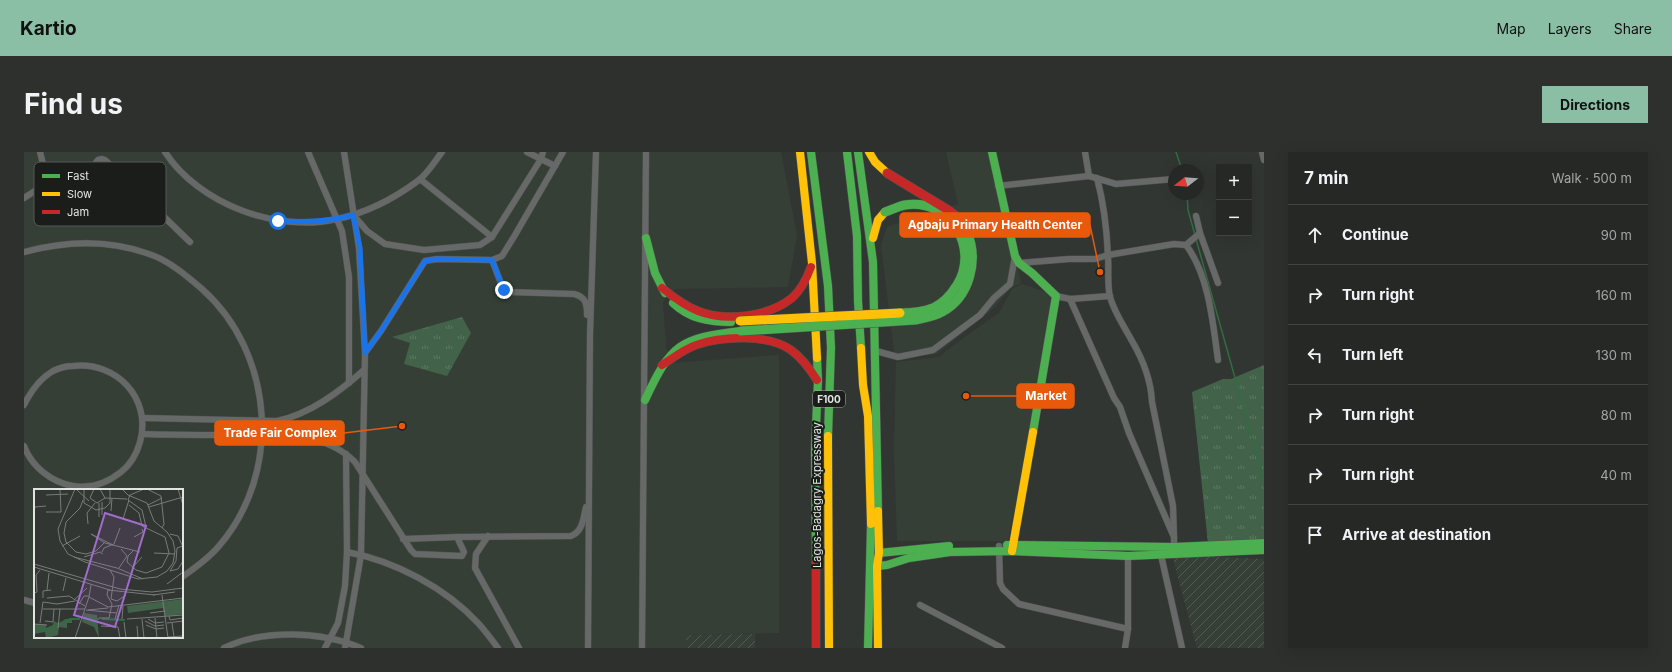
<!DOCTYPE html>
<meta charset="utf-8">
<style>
body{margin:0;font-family:Inter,sans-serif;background:#2e302e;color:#f1f3f6}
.controls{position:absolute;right:12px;top:12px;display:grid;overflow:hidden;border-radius:0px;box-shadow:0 4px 16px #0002}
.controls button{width:36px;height:36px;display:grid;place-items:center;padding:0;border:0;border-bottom:1px solid #424443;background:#262826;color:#f1f3f6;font:20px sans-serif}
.compass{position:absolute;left:1144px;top:12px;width:36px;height:36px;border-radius:50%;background:#262826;box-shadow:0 4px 16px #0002;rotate:253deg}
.stop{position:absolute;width:12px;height:12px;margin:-9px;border:3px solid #1a73e8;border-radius:50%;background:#fff}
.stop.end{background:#1a73e8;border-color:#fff;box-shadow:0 1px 4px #0008}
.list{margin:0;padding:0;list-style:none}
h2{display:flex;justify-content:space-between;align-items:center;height:52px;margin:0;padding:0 16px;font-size:17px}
h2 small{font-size:13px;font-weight:400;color:#a4a6a7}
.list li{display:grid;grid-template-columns:26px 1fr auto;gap:12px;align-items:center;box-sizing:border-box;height:60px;padding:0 16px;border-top:1px solid #424443}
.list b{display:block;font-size:15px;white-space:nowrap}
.list em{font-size:13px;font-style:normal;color:#a4a6a7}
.icon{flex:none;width:22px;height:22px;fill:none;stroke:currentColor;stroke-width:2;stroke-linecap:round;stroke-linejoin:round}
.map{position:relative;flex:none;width:1240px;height:496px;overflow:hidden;border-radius:0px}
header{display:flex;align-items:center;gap:24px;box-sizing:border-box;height:56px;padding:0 20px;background:#8abfa5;color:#111}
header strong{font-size:19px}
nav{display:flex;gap:22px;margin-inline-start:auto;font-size:14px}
.intro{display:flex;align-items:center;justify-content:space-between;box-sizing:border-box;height:96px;padding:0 24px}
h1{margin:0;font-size:28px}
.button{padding:10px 18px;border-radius:0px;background:#8abfa5;color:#111;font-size:14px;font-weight:700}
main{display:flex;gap:24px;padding:0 24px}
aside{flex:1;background:#262826;border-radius:0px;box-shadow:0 4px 16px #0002}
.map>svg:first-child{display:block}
.built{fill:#353f36;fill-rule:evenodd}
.industrial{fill:url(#industrial-furrows)}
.grass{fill:url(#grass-tufts)}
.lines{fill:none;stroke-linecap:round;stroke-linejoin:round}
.stream{stroke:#306d40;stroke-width:1.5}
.street-casing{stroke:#4e524f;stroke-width:7}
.fast-casing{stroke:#4e524f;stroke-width:9}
.slow-casing{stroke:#4e524f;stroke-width:9}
.jam-casing{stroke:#4e524f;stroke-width:9}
.street{stroke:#666967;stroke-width:6}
.fast{stroke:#4caf50;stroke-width:8}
.slow{stroke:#ffc107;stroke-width:8}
.jam{stroke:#c62828;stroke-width:8}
.fast-bridge-casing{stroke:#4e524f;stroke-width:10;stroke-linecap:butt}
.slow-bridge-casing{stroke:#4e524f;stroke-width:10;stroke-linecap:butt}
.jam-bridge-casing{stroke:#4e524f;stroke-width:10;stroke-linecap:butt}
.fast-bridge{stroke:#4caf50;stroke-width:9}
.slow-bridge{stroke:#ffc107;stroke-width:9}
.jam-bridge{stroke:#c62828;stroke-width:9}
.route{stroke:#1a73e8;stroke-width:5}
.labels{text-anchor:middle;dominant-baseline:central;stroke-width:4;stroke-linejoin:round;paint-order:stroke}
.shield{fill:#1b1d1b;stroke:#a6a9a6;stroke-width:1}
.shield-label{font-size:10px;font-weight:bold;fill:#e1e5e1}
.street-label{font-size:11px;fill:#e1e5e1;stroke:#1b1d1b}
.inset-river{fill:none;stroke:#306d40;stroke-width:2}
.inset-road{fill:none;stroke:#787c79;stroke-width:1}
.view{fill:#9f6dcb;fill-opacity:0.15;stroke:#9f6dcb;stroke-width:2}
.inset-edge{fill:none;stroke:#e1e5e1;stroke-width:2}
.key{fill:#1b1d1b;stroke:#565956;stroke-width:1}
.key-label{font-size:11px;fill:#e1e5e1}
.leader{fill:none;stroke:#e8590c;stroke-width:1.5}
.callout-dot{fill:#e8590c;stroke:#1b1d1b;stroke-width:1.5}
.callout{fill:#e8590c;stroke:#e8590c;stroke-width:1.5}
.callout-label{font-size:12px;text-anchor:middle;font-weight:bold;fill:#fff}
</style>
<header>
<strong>Kartio</strong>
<nav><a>Map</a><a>Layers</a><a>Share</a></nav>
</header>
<div class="intro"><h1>Find us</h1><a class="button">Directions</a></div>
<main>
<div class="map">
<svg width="1240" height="496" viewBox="0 0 1240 496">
<defs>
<pattern id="industrial-furrows" width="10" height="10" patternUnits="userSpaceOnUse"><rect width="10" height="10" fill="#353f36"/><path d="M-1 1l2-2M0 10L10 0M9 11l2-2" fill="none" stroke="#525b53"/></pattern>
<pattern id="grass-tufts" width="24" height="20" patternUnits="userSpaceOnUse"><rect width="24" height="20" fill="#426349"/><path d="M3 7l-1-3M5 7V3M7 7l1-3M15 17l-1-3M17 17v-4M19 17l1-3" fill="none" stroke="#5d7963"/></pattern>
</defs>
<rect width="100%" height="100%" fill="#323633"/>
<g class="built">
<path d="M0 0H757L773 83 764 135 651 137 639 150 642 194 647 211 755 203V481L663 483V496H0ZM11 338H158V485H11Z"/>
<path d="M922 0H970L997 131 987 136 970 156 913 202 871 207 857 93 863 75 934 52Z"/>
<path d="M998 132 1028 142 1007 279 984 389H873L870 297 872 210 915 205 931 192 975 161 988 137Z"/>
</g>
<g class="industrial">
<path d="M1148 403 1240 407V496H1173Z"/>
<path d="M731 482V496H663L662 483Z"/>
</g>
<g class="grass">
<path d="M438 165 447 181 423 224 380 212 386 191 368 185Z"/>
<path d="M1240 213V387L1184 391 1168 240 1199 227H1207Z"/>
</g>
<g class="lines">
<g class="stream">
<path d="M1152 0 1158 18"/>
<path d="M1163 42 1164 58 1171 83"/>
<path d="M1172 87 1240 329"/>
</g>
<defs>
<g id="street">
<path d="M141 0C175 52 253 81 313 67 342 61 371 46 395 28 404 21 411 9 418 0"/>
<path d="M284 0 318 79 325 125V231"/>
<path d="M320 0 335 96 341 201 337 403 321 496"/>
<path d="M503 0 531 14"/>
<path d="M1061 0 1065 24"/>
<path d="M1238 0 1240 8"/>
<path d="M21 20 51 37 85 64"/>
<path d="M1073 26C1080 52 1083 79 1084 105 1085 118 1083 133 1086 145 1091 162 1100 174 1108 189 1118 206 1127 229 1128 250L1149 354 1150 385"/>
<path d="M396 27 468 85"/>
<path d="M974 34 1065 24 1092 32 1150 27"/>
<path d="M51 37 74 8 78 7 81 8 166 90"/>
<path d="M0 46 14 37 21 20 16 0"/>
<path d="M331 65 343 79 361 92 400 98 456 93 468 85 517 7 519 0"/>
<path d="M1176 81 1194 131"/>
<path d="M1162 93 1176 81 1172 64"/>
<path d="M0 100C41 89 84 87 125 102 144 108 163 124 178 137 250 201 259 320 195 394 185 406 171 416 158 425"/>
<path d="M468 108 478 134 484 140 550 142C562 145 563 152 563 163"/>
<path d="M995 111 1045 107H1071L1084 103 1150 92 1162 93C1185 123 1189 172 1194 208"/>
<path d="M1032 144 1046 147 1086 144"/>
<path d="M1046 147 1090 246 1096 255 1105 281 1150 385V395"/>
<path d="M852 199 874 205 909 198 956 163 970 146 986 132 991 104"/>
<path d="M341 201 357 179 401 109 413 107 468 108 478 104 491 83 539 0"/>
<path d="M0 253C7 239 15 227 29 219 35 216 43 214 49 214 93 209 128 247 116 290 113 301 106 313 97 320 83 331 66 337 49 334 27 330 8 315 0 294"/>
<path d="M119 266 253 269C286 262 315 240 340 218"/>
<path d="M118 282C147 283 175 283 203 283 246 283 298 277 331 310L387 398 391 402 438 404 440 400 433 385"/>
<path d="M464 384 452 402 451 416 495 496"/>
<path d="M379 387 433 385 547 384C559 379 559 367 562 355"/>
<path d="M975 394 976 431 979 437 995 452 1104 477"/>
<path d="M1138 395 1137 403 1158 496"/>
<path d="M323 400C371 409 422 436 455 472 462 480 468 488 474 496"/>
<path d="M0 448 11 451"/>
<path d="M896 453 978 496"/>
<path d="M200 496C239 477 297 479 337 496"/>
<path d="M301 496 314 471 321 434 323 400 322 302"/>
<path d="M564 496 566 182 572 0"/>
<path d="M618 496 622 0"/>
<path d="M1101 496 1104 477V404"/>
</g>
<g id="fast">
<path d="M787 0 804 134 807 196 804 284"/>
<path d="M823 0 833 84 834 149 837 196"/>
<path d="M834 0 849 110 854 359"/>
<path d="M968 0 991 104 995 111 1008 121 1032 144 1009 280"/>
<path d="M622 86 631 121 641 141"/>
<path d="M649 151C666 167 685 170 707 170"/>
<path d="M621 248C647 192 656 186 717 179"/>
<path d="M983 393 1150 395 1240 391"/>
<path d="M855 401 925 394"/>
<path d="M792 411 791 296 794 229 793 206"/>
<path d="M853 414 863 413 885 406 926 400 988 399 1104 404 1240 398"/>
<path d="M844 496 847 372"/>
</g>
<g id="slow">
<path d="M776 0 788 111 793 206"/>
<path d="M845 0 851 10 863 21"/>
<path d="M849 86 854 68 861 60"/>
<path d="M837 196 839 233 844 264 847 372"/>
<path d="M804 284 805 496"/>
<path d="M988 399 1009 280"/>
<path d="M854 496 853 414 855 401 854 359"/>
</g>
<g id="jam">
<path d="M638 136C649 145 661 154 674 159 702 170 744 165 768 146 777 138 783 126 787 115"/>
<path d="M638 213C649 206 660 197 672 193 698 184 745 182 767 198 778 206 786 217 793 228"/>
<path d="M792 411V496"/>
</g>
</defs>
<use href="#street" class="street-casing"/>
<use href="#fast" class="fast-casing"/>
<use href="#slow" class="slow-casing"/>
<use href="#jam" class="jam-casing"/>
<use href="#street" class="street"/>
<use href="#fast" class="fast"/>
<use href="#slow" class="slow"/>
<use href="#jam" class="jam"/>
<defs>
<g id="fast-bridge">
<path d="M861 60C867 58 875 54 881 53 926 46 956 96 933 133 927 143 920 151 909 156 899 160 887 161 876 161"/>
<path d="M717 179 891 168C900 166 910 165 918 160 946 145 955 108 943 80"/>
</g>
<path id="slow-bridge" d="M716 169 876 161"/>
<path id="jam-bridge" d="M863 21 924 58 933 65 943 80"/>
</defs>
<use href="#fast-bridge" class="fast-bridge-casing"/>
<use href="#slow-bridge" class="slow-bridge-casing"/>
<use href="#jam-bridge" class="jam-bridge-casing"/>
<use href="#fast-bridge" class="fast-bridge"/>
<use href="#slow-bridge" class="slow-bridge"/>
<use href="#jam-bridge" class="jam-bridge"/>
</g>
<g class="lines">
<path class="route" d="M254 69C280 70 304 70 329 63L336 96 341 201 357 179 401 109 413 107 468 108 480 138"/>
</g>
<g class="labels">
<rect class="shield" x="789" y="239" width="32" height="16" rx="3"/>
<g class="shield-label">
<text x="805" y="247">F100</text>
</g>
<g class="street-label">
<text transform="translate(793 343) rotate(-90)">Lagos-Badagry Expressway</text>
</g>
</g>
<g transform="translate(10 337)">
<rect width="149" height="149" fill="#323633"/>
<path d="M149 110V125L131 127 129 119 94 124 93 117ZM50 124 63 126 65 149 60 138 48 133ZM31 130H38V134H33V139L25 138 24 146 12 149 11 143 0 145V135L12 136V140L18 138 20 132 26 135Z" fill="#426349"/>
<path class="inset-river" d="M49 130H65M68 130 91 131M0 140 10 141 36 130H46"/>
<path class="inset-road" d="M41 0 24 40 26 52 34 65 51 73 104 90 123 88 133 82 139 74 141 62 139 52 133 43 120 32 113 14 94 6 88 0M50 0V14L62 21 71 19 76 14V0M60 0 56 9 63 14 71 9 66 0M110 0 96 6 94 11 108 21 112 38M113 0 127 7 130 35 128 39M144 0 149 16M43 1 55 12M12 6 34 5M71 9 93 10M49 11 46 19 32 33 30 44 32 53 42 63 52 65 62 62 71 53M95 16 105 24 108 37 131 48 135 64 128 78 112 84 102 81 93 73 94 67 99 62M114 16 128 9M115 18 149 8M77 22 78 9M0 23 1 18 12 17M12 23H27L26 0M68 26V13M65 28V14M89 30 95 11M54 35 53 24 61 14M136 45 144 47 149 58M100 48 109 43 108 40M79 56 57 45 71 54 106 63M28 57 46 47M68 63 70 59 80 55 86 39M120 64 141 65M40 68 83 79 109 90M50 68 66 63 69 65M0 75 86 100 118 103 149 99M0 78 76 101M85 79 93 67 87 60M98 79 108 68M76 81 80 88 77 110 83 112 92 106M136 82 142 72 143 59 149 57M136 82 144 80 149 72M133 95 149 83M57 96 55 108 74 118 149 109M13 101 15 84M74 101 73 106 78 115M74 101 121 106M29 102 32 89M0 104 3 103 2 86 6 81M119 106 141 103M128 106 134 149M9 109V102L17 101M13 109 35 107 51 117M40 111 53 99M45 115 50 107H55M9 120H51M52 121 83 124M54 121 74 119M116 124 131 122M135 127 136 131 149 129M65 129H75L78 115M121 129 123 149M81 130 85 116M88 130 89 117M93 130 149 126M108 130 110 149M114 130 121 134 130 133M11 132 19 133 20 120M111 132 121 137 130 136M90 133 92 149M6 134 9 113 23 115 41 112M133 134 149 132M138 134 140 148M0 135 13 136M112 136 122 140 130 139M67 137 84 138 86 149M103 137 104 149M24 139 26 120M134 148 149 147M41 149 55 108"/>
<path class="view" d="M71 24 112 37 81 138 40 126Z"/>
<rect width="149" height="149" class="inset-edge"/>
</g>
<rect x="10" y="10" width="132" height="64" rx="6" class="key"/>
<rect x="18" y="22" width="18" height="4" fill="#4caf50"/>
<rect x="18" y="40" width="18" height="4" fill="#ffc107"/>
<rect x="18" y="58" width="18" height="4" fill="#c62828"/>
<g class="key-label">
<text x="43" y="28">Fast</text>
<text x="43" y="46">Slow</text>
<text x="43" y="64">Jam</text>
</g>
<path class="leader" d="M1076 120L1066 73M942 244L993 244M378 274L320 281"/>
<g class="callout-dot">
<circle cx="1076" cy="120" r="4"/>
<circle cx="942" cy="244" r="4"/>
<circle cx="378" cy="274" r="4"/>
</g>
<g class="callout">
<rect x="876" y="61" width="190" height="24" rx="4"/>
<rect x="993" y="232" width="57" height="24" rx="4"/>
<rect x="191" y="269" width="129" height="24" rx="4"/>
</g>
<g class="callout-label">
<text x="971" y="77">Agbaju Primary Health Center</text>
<text x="1022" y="248">Market</text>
<text x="256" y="285">Trade Fair Complex</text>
</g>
</svg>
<div class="controls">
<button>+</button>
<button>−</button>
</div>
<svg class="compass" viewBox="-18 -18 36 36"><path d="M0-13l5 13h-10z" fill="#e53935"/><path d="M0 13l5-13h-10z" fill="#a4a6a7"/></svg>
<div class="stop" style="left:254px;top:69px"></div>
<div class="stop end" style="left:480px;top:138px"></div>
</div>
<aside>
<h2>7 min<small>Walk · 500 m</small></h2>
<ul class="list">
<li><svg class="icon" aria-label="ahead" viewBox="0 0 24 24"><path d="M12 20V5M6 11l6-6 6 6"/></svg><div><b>Continue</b></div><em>90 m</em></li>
<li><svg class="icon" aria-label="right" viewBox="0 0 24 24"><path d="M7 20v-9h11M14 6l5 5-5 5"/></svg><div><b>Turn right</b></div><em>160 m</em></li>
<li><svg class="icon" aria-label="left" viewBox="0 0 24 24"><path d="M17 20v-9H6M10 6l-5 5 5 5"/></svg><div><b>Turn left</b></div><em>130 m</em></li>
<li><svg class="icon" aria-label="right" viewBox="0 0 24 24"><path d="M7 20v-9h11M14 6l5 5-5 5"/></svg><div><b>Turn right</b></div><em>80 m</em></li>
<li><svg class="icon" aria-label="right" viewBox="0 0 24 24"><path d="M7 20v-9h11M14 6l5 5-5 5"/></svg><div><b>Turn right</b></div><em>40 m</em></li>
<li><svg class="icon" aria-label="arrive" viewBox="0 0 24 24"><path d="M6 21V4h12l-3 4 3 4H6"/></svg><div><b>Arrive at destination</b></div></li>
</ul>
</aside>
</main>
